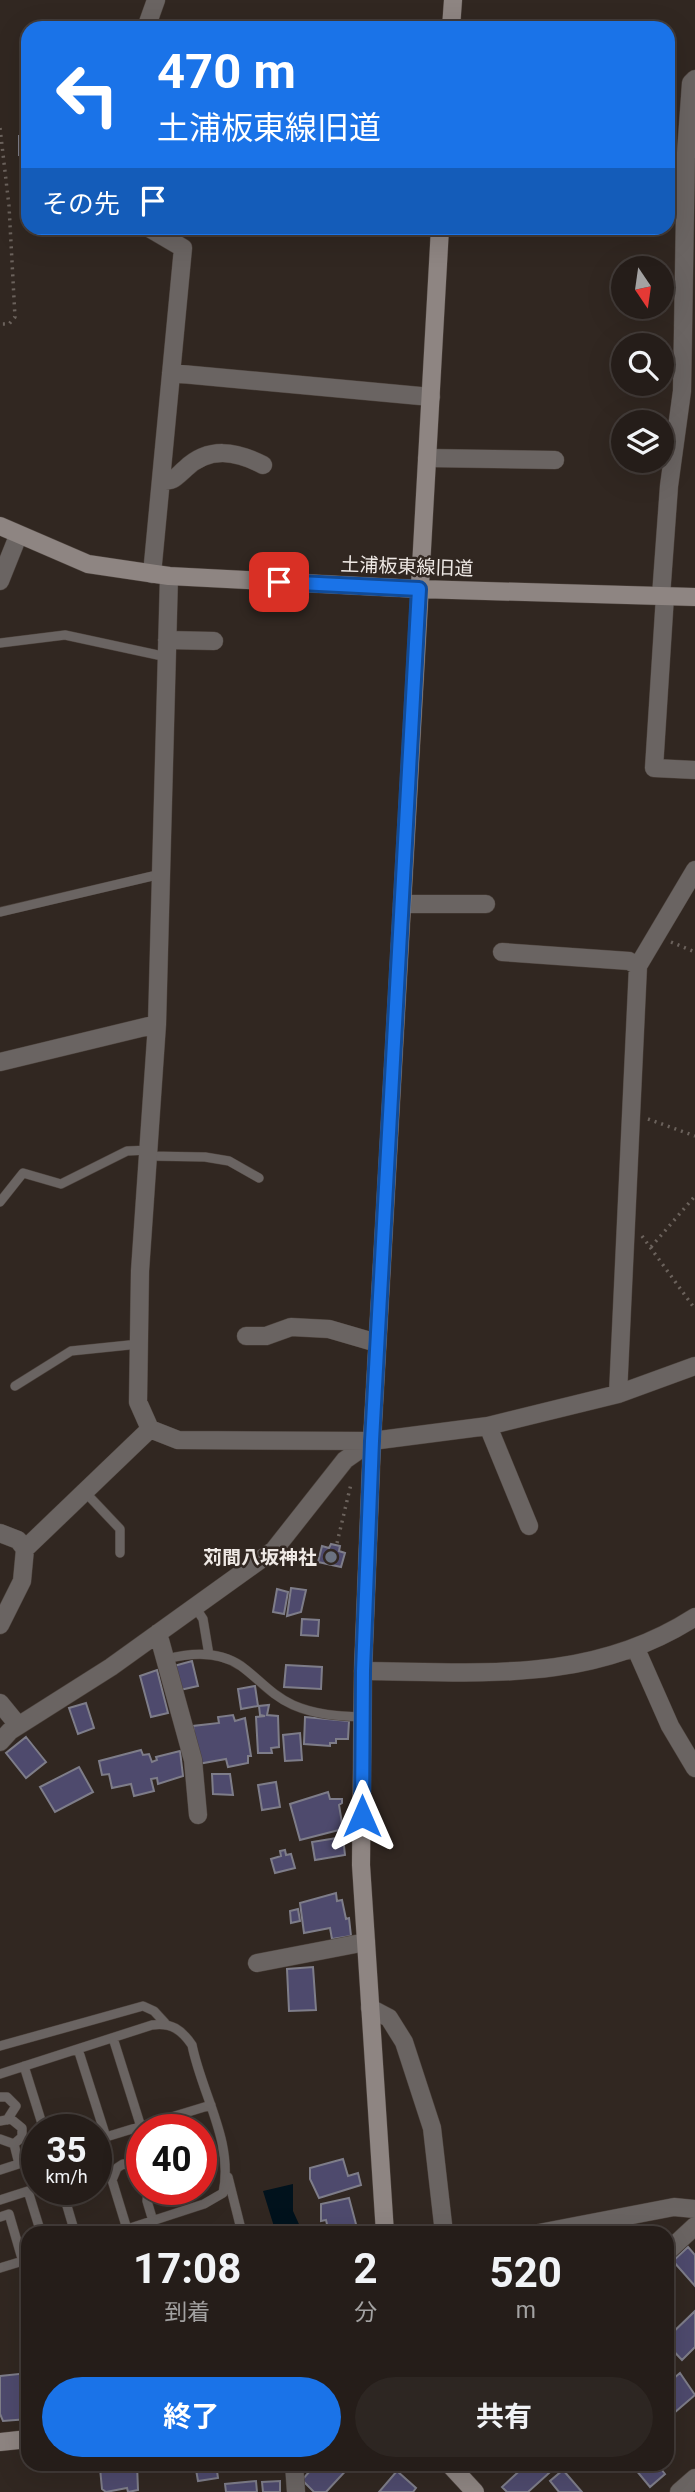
<!DOCTYPE html>
<html lang="ja">
<head>
<meta charset="utf-8">
<style>
  :root { --surface:#251d19; --page:#2d2622; --text:#f1f3f6; --muted:#a3a2a2; --line:#423b38; --accent:#1a73e8 }
  body { margin:0; font-family:Roboto,"Noto Sans JP",sans-serif; background:var(--page); color:var(--text); height:100vh; display:flex; flex-direction:column; font-size:26px; white-space:nowrap }
  * { box-sizing:border-box; margin:0 }
  p { font-size:23px; color:var(--muted) }
  .icon { flex:none; width:38px; height:38px; fill:none; stroke:currentColor; stroke-width:2; stroke-linecap:round; stroke-linejoin:round }
  .map { position:relative; flex:1; overflow:hidden }
  .side { position:absolute; left:21px; top:2226px; width:653px; height:245px; display:flex; flex-direction:column; background:var(--surface); border-radius:21px; box-shadow:0 7px 28px #0002,0 0 0 2px var(--line) }
  .side>* { flex:none }
  .guide { position:absolute; left:21px; top:21px; width:654px; height:214px; border-radius:21px; box-shadow:0 7px 28px #0002,0 0 0 2px var(--line); background:#1a73e8; color:#fff; overflow:hidden }
  .needle { width:46px; rotate:167deg }
  .fabs { position:absolute; left:611px; top:256px; display:grid; gap:14px }
  .fabs a { display:grid; place-items:center; width:63px; height:63px; border-radius:50%; background:var(--surface); box-shadow:0 7px 28px #0002,0 0 0 2px var(--line); font-size:35px }
  .speed { position:absolute; left:21px; top:2114px; display:flex; gap:14px; font-size:35px; font-weight:700; text-align:center }
  .speed>* { display:grid; place-content:center; width:91px; height:91px; border-radius:50%; background:var(--surface); box-shadow:0 7px 28px #0002,0 0 0 2px var(--line); line-height:1 }
  .speed small { font-size:18px; font-weight:400 }
  .speed .limit { border:10px solid #d22; background:#fff; color:#111 }
  .pin { position:absolute; display:grid; place-items:center; width:60px; height:60px; color:#fff; margin:-30px; border-radius:14px; box-shadow:0 4px 10px #0006 }
  .me { position:absolute; width:77px; margin:-38px; rotate:0deg; stroke-linejoin:round; filter:drop-shadow(0 0 5px #0008) }
  .turn { display:flex; align-items:center; gap:24px; height:147px; padding:0 21px; font-size:32px }
  .turn .icon { width:91px; height:91px; stroke-width:2.5 }
  .turn b { display:block; font-size:49px; line-height:60px }
  .then { display:flex; align-items:center; height:66px; padding:0 21px; background:#0003; gap:14px; font-size:26px }
  .eta { display:flex; justify-content:space-evenly; align-items:center; height:119px; text-align:center }
  .eta b { font-size:42px; font-weight:700; line-height:49px }
  .cta { display:flex; gap:14px; margin-top:auto; padding:14px 21px }
  .cta a { flex:1; height:80px; border-radius:42px; background:var(--accent); color:#fff; font-size:28px; font-weight:700; line-height:80px; text-align:center }
  .cta a+a { background:var(--page); color:var(--text) }
  .map>svg:first-child { display:block }
</style>
</head>
<body>
<div class="map">
<svg width="695" height="2492" viewBox="0 0 695 2492">
  <rect width="100%" height="100%" fill="#312721"/>
  <path fill="#01121c" d="M293,2184v27l10,22h-27l-13,-42z"/>
  <path fill="#4e4a6d" stroke="#7e7d89" stroke-width="2" d="M19,136h9v20l-9,-1z
    M331,1544l9,2 -1,5 6,2 -4,14 -23,-5 4,-16 7,2z
    M291,1588l15,2 -5,22 -14,4z
    M277,1589l11,3 -4,22 -11,-2z
    M302,1619l17,1 -1,16 -17,-1z
    M192,1661l6,25 -18,4 -6,-24z
    M286,1665l36,2 -1,22 -37,-2z
    M157,1670l11,43 -17,4 -11,-41z
    M255,1686l3,20 -17,3 -3,-20z
    M86,1703l8,25 -16,6 -9,-26z
    M269,1705l-2,10 11,1 1,31 -8,1 1,5h-14l-2,-36 9,-1 -5,-1 -1,-9z
    M233,1715l2,6 10,-3 6,38h-3v7l-20,4 -2,-8 -28,5 -5,-38 26,-3 -1,-6z
    M305,1717l44,4 -1,18h-12v4h-6v3l-26,-2z
    M300,1733l2,27 -17,1 -2,-26z
    M26,1737l20,25 -20,16 -20,-25z
    M141,1750l2,5 6,-1 3,8 5,-2 -1,-3 24,-6 3,25 -25,8 -1,-6 -6,1 3,12 -20,5 -3,-12 -19,4 -3,-14 -7,1 -3,-14z
    M79,1767l14,25 -38,20 -15,-25z
    M212,1774h18l3,21 -20,-1z
    M276,1782l4,25 -18,3 -4,-25z
    M328,1792l2,7h12v4l-3,2 4,24 -43,11 -10,-36z
    M343,1837l2,18 -30,5 -3,-18z
    M285,1850l1,5 5,-1 4,14 -20,5 -4,-14 10,-3 -1,-5z
    M336,1893l1,8 5,-1 4,19 3,-1 2,18 -19,3 -2,-11 -26,5 -4,-30z
    M298,1909l2,12 -9,2 -1,-12z
    M313,1967l3,43 -27,1 -2,-42z
    M343,2159l5,17 10,-3 3,12 -42,13 -9,-19v-11z
    M349,2198l8,30 -28,5 -3,-13 -5,1v-17z
    M688,2247l7,8v31l-22,-25z
    M695,2311v36l-13,13 -15,-16v-6z
    M28,2373v46l-25,2 -3,-7v-38z
    M680,2373l15,22 -28,24v-35z
    M137,2464l1,26 -10,2 -1,-4 -21,4 -4,-3 -2,-21z
    M195,2464h21l2,14 -20,3z
    M316,2464h36l-26,28h-12l-12,-12z
    M527,2464h32l-31,28h-21l-5,-5z
    M631,2464h26l8,10 -15,13z
    M563,2470l19,22h-23l-9,-11z
    M397,2471l19,17 -3,4h-34z
    M256,2481l1,11h-31l-1,-8z
    M280,2481v11h-17l-1,-10z"/>
  <g fill="none" stroke-linecap="round" stroke-linejoin="round">
    <g stroke="#4c423c" stroke-width="10">
      <path id="lane" d="M0,643l65,-8 102,22
        M0,912l161,-38
        M149,1156l56,1 24,4 30,17
        M0,1202l23,-29 38,11 66,-33 23,-1
        M15,1386l56,-35 68,-7
        M85,1492l35,37v24
        M195,1607l8,12 6,36
        M167,1659c23,-6 52,-8 74,7 18,13 30,29 52,39 23,10 45,11 69,12
        M113,2038l28,89
        M0,2046l143,-40 11,5 11,12
        M78,2049l28,88
        M24,2066l20,64
        M0,2074l152,-49c19,-3 30,5 40,20 10,50 42,97 31,148l-19,11 -89,29
        M0,2097h7l9,9 -9,14
        M174,2117l4,13
        M0,2121l11,-2 11,9v9l-8,7 5,20
        M0,2139l14,5
        M96,2140l115,-35
        M0,2170l37,-12
        M228,2177l14,56
        M62,2189l13,44
        M148,2189l-1,12 6,20
        M0,2200l28,-9 13,42
        M0,2217l9,-3 14,48
        M127,2229l-15,-49 5,-12 6,-4 19,3
        M0,2268l26,-8"/>
    </g>
    <g stroke="#4c423c" stroke-width="19">
      <path id="street" d="M146,28l10,-28
        M686,153l5,-70 4,-4
        M149,228l34,20 -31,326
        M171,373l260,24
        M427,458l128,2
        M161,481c13,0 14,-3 24,-12 24,-23 51,-18 78,-4
        M0,581l18,-45
        M661,596l8,-110 13,-95 4,-238 9,-5
        M665,596l-11,172 41,2
        M167,640l47,1
        M402,904h84
        M502,952l127,9 9,5
        M0,1062l157,-38
        M246,1336h20l25,-9 38,2 48,14
        M618,1394l20,-428 57,-96
        M488,1426l41,100
        M150,1429l-12,-27 2,-131 17,-247 12,-448
        M0,1533l18,7 7,9
        M0,1625l22,-44 3,-32 125,-120 28,11 194,1 116,-15 130,-32 77,-28
        M158,1633l35,127 5,55
        M636,1649l34,77 25,42
        M363,1671c118,1 228,13 332,-54
        M0,1703l18,22
        M0,1742l10,-11 101,-64 163,-117 71,-90 27,-19
        M257,1963l109,-21
        M370,2008l19,10 15,24 28,86 12,105
        M539,2233l135,-26 21,2
        M667,2252l28,-26
        M294,2464l2,28
        M679,2492l16,-14"/>
    </g>
    <g stroke="#4c423c" stroke-width="19">
      <path id="secondary" d="M451,28l2,-28
        M0,526l88,38 81,12 250,13 276,8
        M385,2233l-24,-368 2,-194 9,-230 68,-1213
        M0,2442l28,-3
        M449,2464l26,28"/>
    </g>
    <path stroke="#6b625c" stroke-width="3.5" stroke-dasharray="2 5" stroke-linecap="butt" d="M0,128l9,78 6,111 -6,7h-9
      M671,942l24,10
      M648,1119l47,17
      M642,1236l53,73
      M651,1247l44,-51
      M337,1543l14,-59"/>
    <use href="#lane" stroke="#6a6462" stroke-width="9"/>
    <use href="#street" stroke="#6a6462" stroke-width="18"/>
    <use href="#secondary" stroke="#8e8582" stroke-width="18"/>
  </g>
  <g fill="none" stroke-linecap="round" stroke-linejoin="round">
    <g stroke="#114b97" stroke-width="18">
      <path id="route" d="M279,582l140,7 -47,852 -9,230 -1,145"/>
    </g>
    <use href="#route" stroke="#1a73e8" stroke-width="12"/>
  </g>
  <circle fill="#6b7280" stroke="#312721" stroke-width="2.5" cx="331" cy="1557" r="7"/>
  <g text-anchor="middle" stroke-width="5" stroke-linejoin="round" paint-order="stroke">
    <g font-size="19" fill="#efe9e5" stroke="#312721">
      <text transform="translate(407 566) rotate(2)" y="7">土浦板東線旧道</text>
    </g>
    <g font-size="19" font-weight="bold" fill="#efe9e5" stroke="#312721" text-anchor="end">
      <text x="317" y="1564">苅間八坂神社</text>
    </g>
  </g>
</svg>
<div class="fabs">
<a><svg class="needle" viewBox="-14 -14 28 28"><path d="M0-13l5 13h-10z" fill="#e53935"/><path d="M0 13l5-13h-10z" fill="#a3a2a2"/></svg></a>
<a><svg class="icon" aria-label="search" viewBox="0 0 24 24"><circle cx="10" cy="10" r="6"/><path d="M15 15l6 6"/></svg></a>
<a><svg class="icon" aria-label="layers" viewBox="0 0 24 24"><path d="M12 4l9 5-9 5-9-5zM3 14l9 5 9-5"/></svg></a>
</div>
<div class="speed"><div>35<small>km/h</small></div><div class="limit">40</div></div>
<div class="pin" style="left:279px;top:582px;background:#d93025"><svg class="icon" aria-label="arrive" viewBox="0 0 24 24"><path d="M6 21V4h12l-3 4 3 4H6"/></svg></div>
<svg class="me" style="left:362px;top:1816px" viewBox="-20 -20 40 40"><path d="M0-17L14 15 0 8-14 15z" fill="#1a73e8" stroke="#fff" stroke-width="4"/></svg>
<div class="guide">
<div class="turn"><svg class="icon" aria-label="left" viewBox="0 0 24 24"><path d="M17 20v-9H6M10 6l-5 5 5 5"/></svg><div><b>470 m</b>土浦板東線旧道</div></div>
<div class="then">その先<svg class="icon" aria-label="arrive" viewBox="0 0 24 24"><path d="M6 21V4h12l-3 4 3 4H6"/></svg></div>
</div>
<section class="side">
<div class="eta">
<div><b>17:08</b><p>到着</p></div>
<div><b>2</b><p>分</p></div>
<div><b>520</b><p>m</p></div>
</div>
<div class="cta"><a>終了</a><a>共有</a></div>
</section>
</div>
</body>
</html>
